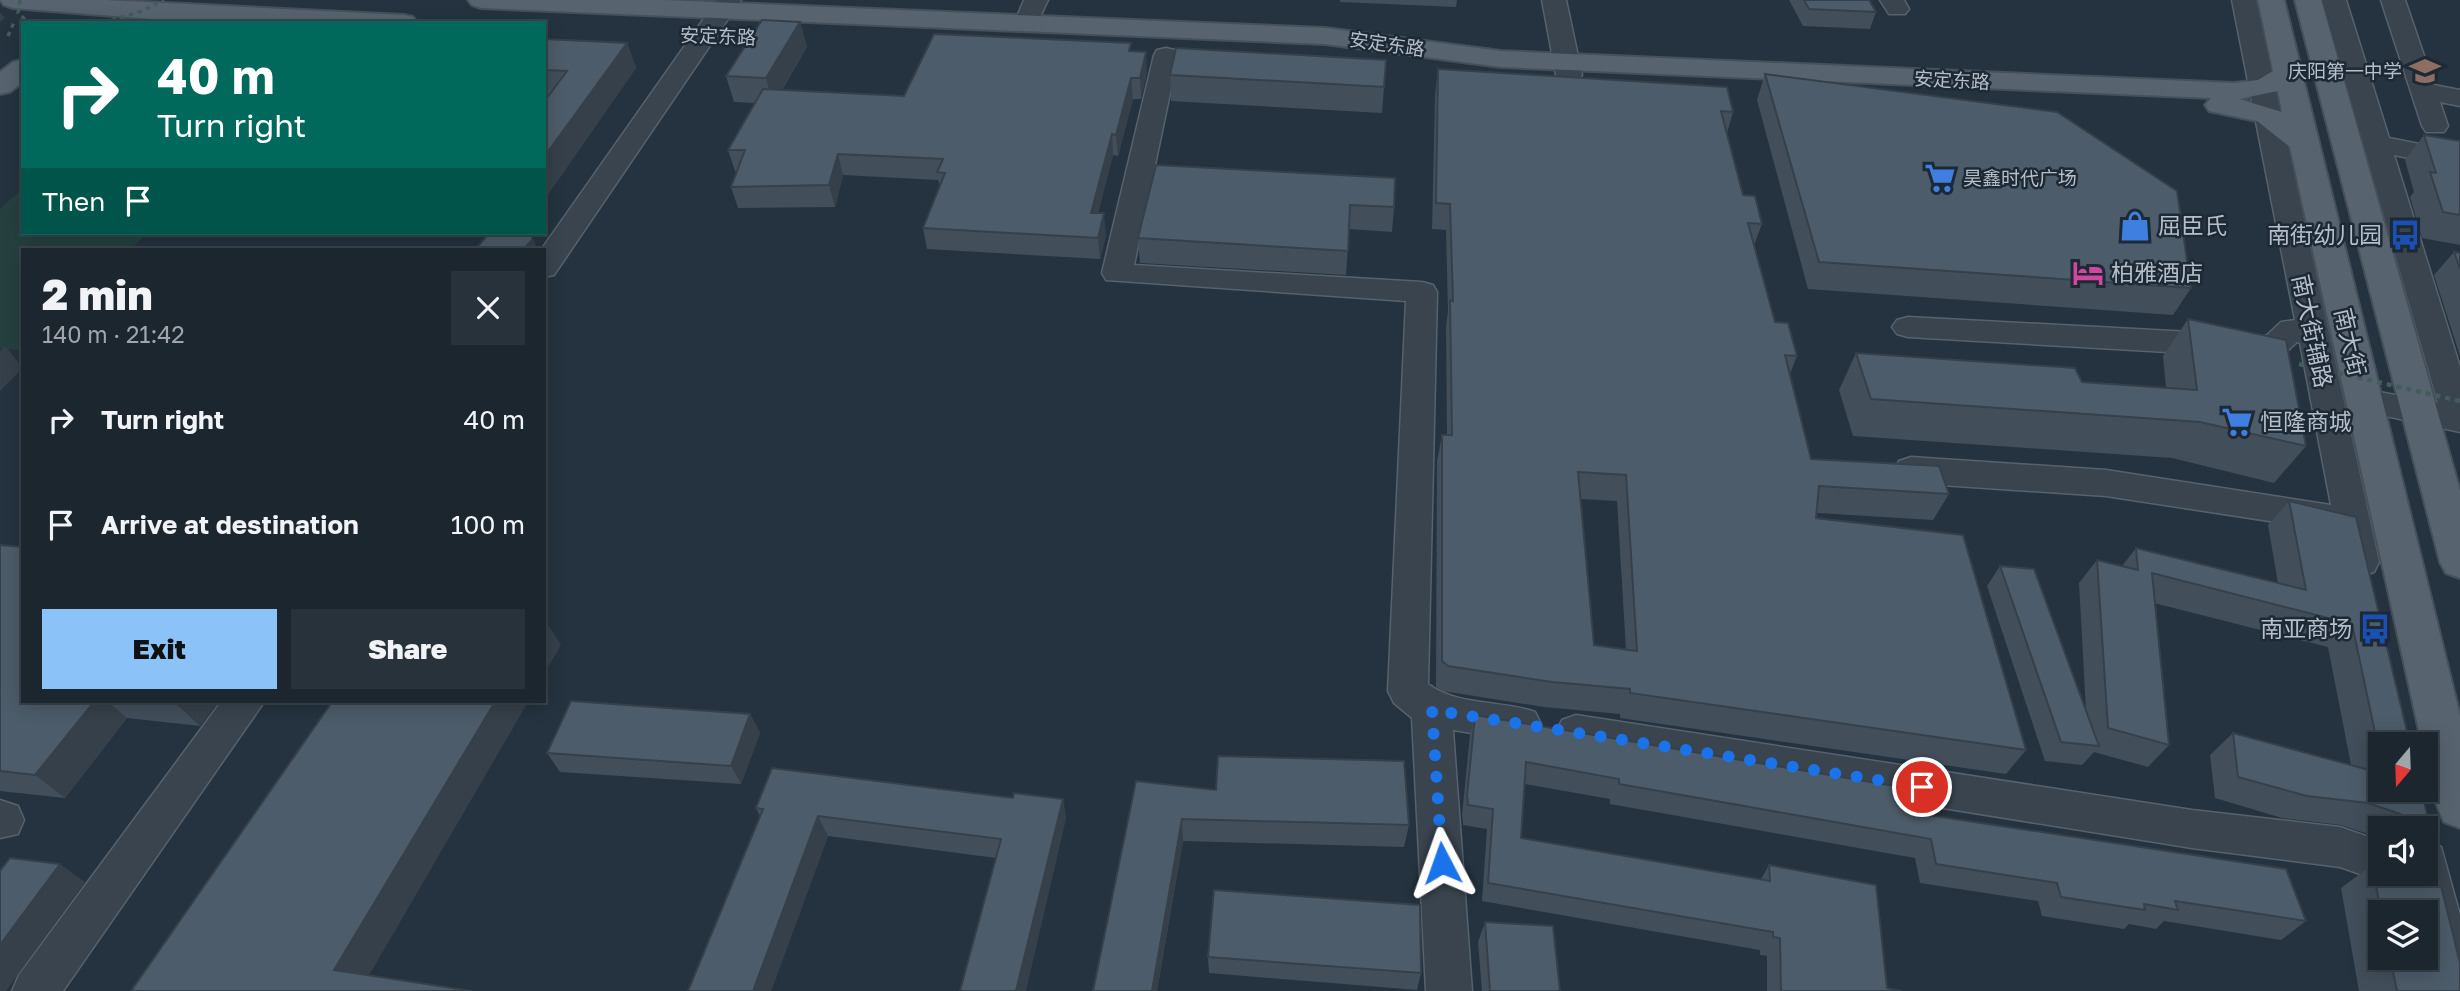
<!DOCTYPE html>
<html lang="en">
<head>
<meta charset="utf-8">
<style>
  :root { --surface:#1b262f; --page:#28323b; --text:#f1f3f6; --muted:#a0a5aa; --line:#39434b; --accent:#8bc2f8 }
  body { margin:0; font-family:"Golos Text","Noto Sans SC",sans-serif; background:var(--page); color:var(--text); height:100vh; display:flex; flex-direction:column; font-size:26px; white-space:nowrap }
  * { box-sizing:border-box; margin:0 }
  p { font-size:23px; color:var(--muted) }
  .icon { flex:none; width:38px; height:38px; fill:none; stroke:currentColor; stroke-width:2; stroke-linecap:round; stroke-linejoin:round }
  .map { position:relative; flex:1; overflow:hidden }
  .panel { position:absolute; left:21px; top:248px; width:525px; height:455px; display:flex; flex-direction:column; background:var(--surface); border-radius:0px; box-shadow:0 4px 18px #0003,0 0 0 2px var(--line) }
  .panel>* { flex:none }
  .top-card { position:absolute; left:21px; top:21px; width:525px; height:214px; border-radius:0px; box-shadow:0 4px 18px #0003,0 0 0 2px var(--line); background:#00695c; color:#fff; overflow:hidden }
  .needle { width:46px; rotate:199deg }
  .controls { position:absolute; left:2368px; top:732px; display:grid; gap:14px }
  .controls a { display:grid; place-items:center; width:70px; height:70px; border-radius:0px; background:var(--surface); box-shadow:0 4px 18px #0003,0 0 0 2px var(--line); font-size:35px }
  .pin { position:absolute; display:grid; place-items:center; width:60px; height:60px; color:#fff; margin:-30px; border:4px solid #fff; border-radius:50%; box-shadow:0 2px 7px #0007 }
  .me { position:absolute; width:77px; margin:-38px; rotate:356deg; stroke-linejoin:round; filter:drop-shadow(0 0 5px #0008) }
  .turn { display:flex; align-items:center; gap:24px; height:147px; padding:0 21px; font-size:32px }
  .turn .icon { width:91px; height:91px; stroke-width:2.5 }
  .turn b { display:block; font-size:49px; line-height:60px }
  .then { display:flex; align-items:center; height:66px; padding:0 21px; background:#0003; gap:14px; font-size:26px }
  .round { display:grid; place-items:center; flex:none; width:74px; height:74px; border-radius:0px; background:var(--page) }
  .overview { display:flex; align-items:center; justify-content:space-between; height:119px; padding:0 21px }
  h1 { font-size:42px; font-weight:800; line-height:52px }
  .primary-button { display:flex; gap:14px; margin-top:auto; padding:14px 21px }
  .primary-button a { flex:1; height:80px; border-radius:0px; background:var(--accent); color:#111; font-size:28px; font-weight:800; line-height:80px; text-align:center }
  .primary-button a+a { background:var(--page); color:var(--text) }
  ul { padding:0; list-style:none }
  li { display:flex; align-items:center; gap:21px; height:105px; padding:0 21px }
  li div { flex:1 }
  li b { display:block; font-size:26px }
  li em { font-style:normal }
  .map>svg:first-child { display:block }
</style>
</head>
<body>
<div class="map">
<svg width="2460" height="991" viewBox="0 0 2460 991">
  <rect width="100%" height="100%" fill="#24333f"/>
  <path fill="#264040" d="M23,188v45h124l-17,17h-107v100l-23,-1v-140z"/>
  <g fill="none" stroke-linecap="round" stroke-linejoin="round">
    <g stroke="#56626d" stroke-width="3">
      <path id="minor" d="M717,0h24l-187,275 -10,2v-27h-3z
        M1024,0h24l-14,29h-16l-4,-5z
        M1542,0h24l16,75 -4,5h-18l-4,-5z
        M1880,0h24l5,9 -4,5h-16z
        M2232,0h24l123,562 -5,10 -13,4 -13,-4 -5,-10 -7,-34 -8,2 -222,-34 -195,-13 -12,-4 -5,-9 5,-9 12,-4 195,13 225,35 -31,-162 -3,-1 -13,12 -11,4 -365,-21 -11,-3 -5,-7 5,-7 11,-3 358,19 15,-14 14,-2z
        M2322,0h24l43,138 71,14v16l-66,-13 66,212v65l-97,-21 -12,-3 -4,-8 4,-8 12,-3 75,14z
        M2381,0h24l29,85 26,5v16l-20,-4 8,24 -4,6h-18l-4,-6z
        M1166,48l9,2 3,5 -44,210 288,17 11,3 4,7 -9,392c29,22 73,16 107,28l6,12 -6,12 -14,5 -68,-11 19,261h-46l-14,-273 -18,-15 -6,-12 18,-390 -300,-21 -4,-7 52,-218 3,-5z
        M221,702h43l-201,289h-51l7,-16z
        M1576,715l616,95 148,17 40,14v32h16l-16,8 -40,-14 -148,-19 -616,-99 -14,-5 -6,-12 6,-12z
        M0,800l18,6 6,14 -6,14 -18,4z
        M2426,841l15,6 19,68v76h-29l-7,-34 2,-45h-11l-8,-39h19z"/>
    </g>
    <g stroke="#45505b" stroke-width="4">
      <path id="major" d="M0,0h105l299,15 9,2 4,6h-215l-189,-15 -9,-3z
        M468,0h196l661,28 176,23 733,32 24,-3 15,-9 -15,-71h26l176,716v112l-16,-6c-11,-24 -18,-52 -18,-78h-4l-132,-597 -33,-26 -48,-10 -4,-6 6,-7 -710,-31 -176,-23 -844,-36 -9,-3zM2278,91l4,21 -43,-13z
        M2295,0h26l139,491v87l-14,-5 -6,-11z
        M23,60v22l-13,10 -10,2v-22l13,-10z"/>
    </g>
    <path stroke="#455c5c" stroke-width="3.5" stroke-dasharray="4.5 4.5" stroke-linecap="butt" d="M8,36l7,-16"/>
    <use href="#minor" fill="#39444f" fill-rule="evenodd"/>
    <use href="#major" fill="#57646f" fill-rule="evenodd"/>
    <path stroke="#455c5c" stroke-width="3.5" stroke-dasharray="4.5 4.5" stroke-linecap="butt" d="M20,0l-2,13 11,10
      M103,23l39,-12 22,-11"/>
    <path stroke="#455c5c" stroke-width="4.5" stroke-dasharray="5 5" stroke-linecap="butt" d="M2299,364l161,37"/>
  </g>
  <path fill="#424f5b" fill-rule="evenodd" d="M1340,0h117l-1,7 -116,-5z
    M1789,0h80l7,12 -6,17 -67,-3z
    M800,22l7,25 -25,43 122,6 228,-45 15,21 -6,27h-8l-15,57 -5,-1 -15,58 8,22 -6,24 -173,-10 -4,-21 17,-42 -2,-6 -95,-5 -8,32 -97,1 -7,-21 6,-16h-2l-7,-21 27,-47 -21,-1 -8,-26z
    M544,39l83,4 9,25 -92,132v-98l5,-6h-5z
    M1438,69l295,43 -6,21 16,62 19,29 -8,21 21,77 22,34 -7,18 21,85 138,35 -16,26 -116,-7 -1,5 210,232 -20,24 -386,-56v-4l-76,-7 -101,-16 -7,-4 1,-226 5,-26h5l-1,-108 2,-16 -2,-81 -14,-1 3,-134zM1581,499l36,2 9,149 -32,-5z
    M1765,74l426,214 -18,27 -365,-26 -51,-189z
    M1170,75l214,12 -2,26 -211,-12z
    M2424,135l36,6v104l-38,-7 -12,-41 4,-5 -9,-32z
    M1156,165l238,42 -2,25 -43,-3 -3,46 -206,-12 -2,-25z
    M2454,252l6,1v103l-26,-81z
    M2188,319l118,127 -32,37 -102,-25 -319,-22 -14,-46 17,-37 226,29 84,6 -3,-32z
    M2289,501l67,16 24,227v45l51,42 -5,4v-7h-46v10l-39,-13 -59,-7 -67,-20 -5,-43 23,-22 118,32 -23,-118 -174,-44 15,142 -21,22 -54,-15 -12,13 -37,-4 -58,-175 13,-20 86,144 -7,-127 18,-23 25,6 14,-18 142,35 -10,-58z
    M0,545l23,157h195l-18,24 -73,-8 -62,80 -65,-7z
    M750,714l10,19 -19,51 -181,-12 -13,-19z
    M1475,715l434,97 397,109 -25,19 -117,-19 -8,8 -27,-5 -5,5 -82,-13 -4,-15 -118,-18 -5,-25 -305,-54v-5l-85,-15 -4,54 240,41 8,-14 118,123 14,3h-134v-35l-7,-1v-5l-278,-49 5,-72 -24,-4 -1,-10 8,-80z
    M1136,781l80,9 193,35 -5,22 -221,-6 -26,150h-64z
    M1013,798l50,1 3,20 -70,39 -168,-22 -57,155h-83l72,-175 -4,-8z
    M2372,865l8,3v5h19l42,13 19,77v28h-101l-18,-103zM2380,912h46v45h-46z
    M1485,922l75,69h-78l-4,-49z
    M1208,957l213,16 -4,17 -208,-17z"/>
  <path fill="#36404a" d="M0,12l5,6 -5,4z
    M800,22l7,25 -34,57 -7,-26z
    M627,43l9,25 -92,132v-43z
    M1146,52l1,20 -6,27 -1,-21z
    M1131,78l2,21 -15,57 -2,-21z
    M1112,134l1,21 -20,79 -2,-21z
    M838,154l5,21 -8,32 -6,-22z
    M1104,213l2,22 -6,24 -2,-21z
    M532,236l6,14h-15z
    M5,346l18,22 -23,23v-40z
    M544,620h1l16,25 -17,29z
    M94,702h14l19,16 -62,80 -30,-23z
    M174,702h44l-18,24z
    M495,702h33l-168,289 -26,-21z
    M750,714l10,19 -19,51 -10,-18z
    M1063,799l3,20 -40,172h-10z
    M818,816l10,20 -57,155h-18z
    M1182,819l1,22 -26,150h-5z
    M60,864l25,18 -79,109h-6v-46z"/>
  <path fill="#4d5c6a" stroke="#36404a" stroke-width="2" fill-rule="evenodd" d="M1804,0h65l7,12 -67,-3z
    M762,20l38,2 -34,56 -40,-2z
    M934,34l197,9 -2,8 17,1 -6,26h-9l-15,57 -4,-1 -21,79h13l-6,25 -175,-10 22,-55 -8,-1 6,-13 -105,-5 -9,31 -98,2 14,-37h-17l35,-61 141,7z
    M544,39l83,4 -83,114v-55l23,-31 -23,-1z
    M1176,48l210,12 -2,27 -214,-12z
    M1438,69l289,18 6,25 -12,-1 22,84 12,1 7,28 -14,-1 27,99 13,1 9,33 -12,-1 26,104 128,7 10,28 -130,-8 -3,32 147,17 63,215 -396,-57v-4l-78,-7 -104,-16 -6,-5v-226h10l-2,-135 3,1 -3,-97 -14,-1zM1578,472l48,3 11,176 -43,-6z
    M1765,74l292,38 120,79 14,97 -372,-26z
    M2424,135l36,6v74l-17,-3 -13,-40 6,1z
    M1156,165l239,13 -1,29 -44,-2 -2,46 -210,-13z
    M489,233l43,3v4l-9,10h-48z
    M2454,252l6,1v16z
    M2188,319l98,21 20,106 -106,-24 -329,-23 -15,-46 219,15 7,14 115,8z
    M2289,501l67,16 54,227h-30v12l-28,-132 -200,-51 17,172 -61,-17 -11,-168 41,10 -2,-22 170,42z
    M0,545l23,2v155h71l-59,73 -35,-4z
    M2000,566l34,3 65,177 -38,-4z
    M571,701l179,13 -19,52 -184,-13z
    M332,702h163l-161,268 138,21h-341z
    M1475,715l431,73 3,24 377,57 20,52 -131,-20 3,9 -34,-6 1,6 -84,-13 -4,-14 -121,-19 -5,-25 -312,-55v-5l-93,-17 -5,76 249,43 -1,-16 107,20 11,103 14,3h-120l-1,-53 -7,-1v-5l-285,-49 5,-74 -25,-4 -1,-9z
    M2233,733l147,40v16h41l10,42 -5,-1v-2h-8l-7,-2 -2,-9 -41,-14 -61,-7 -69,-19z
    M1218,756l186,5 5,64 -227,-6 -30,172h-59l43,-210 80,9z
    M772,768l241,30 1,-5 49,6 -47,192h-56l41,-152 -183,-23 -65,175h-65l75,-182 -7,-1z
    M10,858l50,6 -60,81v-74z
    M2372,865l8,3v5h19l42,13 19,77v28h-63l-7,-34h36v-45h-45z
    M1214,890l206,15 1,68 -213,-16z
    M1485,922l68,4 7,65h-70z"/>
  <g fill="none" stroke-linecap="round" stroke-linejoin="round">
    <path stroke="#1a73e8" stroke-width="12" stroke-dasharray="0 21.6" d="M1442,863l-10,-153 490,77"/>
  </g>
  <defs>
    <g id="school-bare" transform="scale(2.415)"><path d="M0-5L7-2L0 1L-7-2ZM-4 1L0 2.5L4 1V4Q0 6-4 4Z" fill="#8d6e63" stroke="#1d2934" stroke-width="2.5" paint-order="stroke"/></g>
    <g id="supermarket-bare" transform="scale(2.415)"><path d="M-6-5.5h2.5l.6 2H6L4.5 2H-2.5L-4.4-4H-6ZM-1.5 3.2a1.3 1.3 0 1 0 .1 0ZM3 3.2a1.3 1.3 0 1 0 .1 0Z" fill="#3f7fe0" stroke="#1d2934" stroke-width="2.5" paint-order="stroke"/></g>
    <g id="shop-bare" transform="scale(2.415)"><path d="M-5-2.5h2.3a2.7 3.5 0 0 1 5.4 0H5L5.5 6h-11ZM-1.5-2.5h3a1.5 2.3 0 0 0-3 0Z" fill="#3f7fe0" stroke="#1d2934" stroke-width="2.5" paint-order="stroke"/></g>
    <g id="bus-bare" transform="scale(2.415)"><path d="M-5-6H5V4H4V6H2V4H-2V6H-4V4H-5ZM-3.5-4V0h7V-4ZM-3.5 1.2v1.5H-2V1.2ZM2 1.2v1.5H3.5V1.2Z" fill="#1a4fb4" stroke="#1d2934" stroke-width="2.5" paint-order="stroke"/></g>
    <g id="hotel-bare" transform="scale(2.415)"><path d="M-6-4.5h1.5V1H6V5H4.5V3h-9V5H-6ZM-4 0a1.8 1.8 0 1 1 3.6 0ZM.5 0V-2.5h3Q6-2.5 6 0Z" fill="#d1479c" stroke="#1d2934" stroke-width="2.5" paint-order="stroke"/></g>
  </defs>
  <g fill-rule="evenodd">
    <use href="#school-bare" x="2425" y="71"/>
    <use href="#supermarket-bare" x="1940" y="178"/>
    <use href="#shop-bare" x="2135" y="226"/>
    <use href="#bus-bare" x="2405" y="235"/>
    <use href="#hotel-bare" x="2088" y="273"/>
    <use href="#supermarket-bare" x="2237" y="422"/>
    <use href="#bus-bare" x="2375" y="629"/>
  </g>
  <g text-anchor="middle" stroke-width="5" stroke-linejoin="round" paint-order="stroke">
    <g font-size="19" fill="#b5bfca" stroke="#1d2934">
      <text transform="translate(718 36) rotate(2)" y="7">安定东路</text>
      <text transform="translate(1387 44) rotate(8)" y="7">安定东路</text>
      <text transform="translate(1952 80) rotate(3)" y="7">安定东路</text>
    </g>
    <g font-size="19" fill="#b5bfca" stroke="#1d2934" text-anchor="end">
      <text x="2402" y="78">庆阳第一中学</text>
      <text x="1963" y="185" text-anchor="start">昊鑫时代广场</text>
    </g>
    <g font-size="23" fill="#b5bfca" stroke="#1d2934" text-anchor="start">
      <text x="2158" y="234">屈臣氏</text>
      <text x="2382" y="243" text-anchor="end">南街幼儿园</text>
      <text x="2111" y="281">柏雅酒店</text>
      <text x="2260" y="430">恒隆商城</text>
      <text x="2352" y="637" text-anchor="end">南亚商场</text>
    </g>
    <g font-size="23" fill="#b5bfca" stroke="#1d2934">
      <text transform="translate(2312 331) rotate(78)" y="8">南大街辅路</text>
      <text transform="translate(2350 342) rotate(77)" y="8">南大街</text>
    </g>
  </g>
</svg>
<div class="controls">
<a><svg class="needle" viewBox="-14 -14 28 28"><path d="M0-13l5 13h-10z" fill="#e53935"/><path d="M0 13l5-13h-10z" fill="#a0a5aa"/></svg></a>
<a><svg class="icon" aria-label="sound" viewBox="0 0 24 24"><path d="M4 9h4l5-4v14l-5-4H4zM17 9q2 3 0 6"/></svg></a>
<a><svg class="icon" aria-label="layers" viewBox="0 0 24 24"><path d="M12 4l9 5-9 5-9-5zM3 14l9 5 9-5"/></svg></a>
</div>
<div class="pin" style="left:1922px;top:787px;background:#d93025"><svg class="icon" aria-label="arrive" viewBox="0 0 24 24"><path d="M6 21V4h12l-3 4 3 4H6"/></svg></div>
<svg class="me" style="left:1442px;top:863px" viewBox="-20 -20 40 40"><path d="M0-17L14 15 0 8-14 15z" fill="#1a73e8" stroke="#fff" stroke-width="4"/></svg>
<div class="top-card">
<div class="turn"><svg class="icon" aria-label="right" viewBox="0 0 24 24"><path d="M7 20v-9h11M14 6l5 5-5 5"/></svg><div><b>40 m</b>Turn right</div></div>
<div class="then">Then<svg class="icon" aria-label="arrive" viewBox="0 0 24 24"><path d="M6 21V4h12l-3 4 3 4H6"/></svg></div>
</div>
<section class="panel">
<div class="overview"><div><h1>2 min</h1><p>140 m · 21:42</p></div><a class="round"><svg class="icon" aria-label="close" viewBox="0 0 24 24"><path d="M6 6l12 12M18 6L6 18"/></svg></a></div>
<ul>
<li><svg class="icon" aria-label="right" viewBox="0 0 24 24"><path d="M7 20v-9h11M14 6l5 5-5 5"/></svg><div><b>Turn right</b></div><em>40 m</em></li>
<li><svg class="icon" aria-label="arrive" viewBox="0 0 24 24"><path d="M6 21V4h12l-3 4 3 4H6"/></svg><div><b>Arrive at destination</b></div><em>100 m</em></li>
</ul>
<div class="primary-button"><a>Exit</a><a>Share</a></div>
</section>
</div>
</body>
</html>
